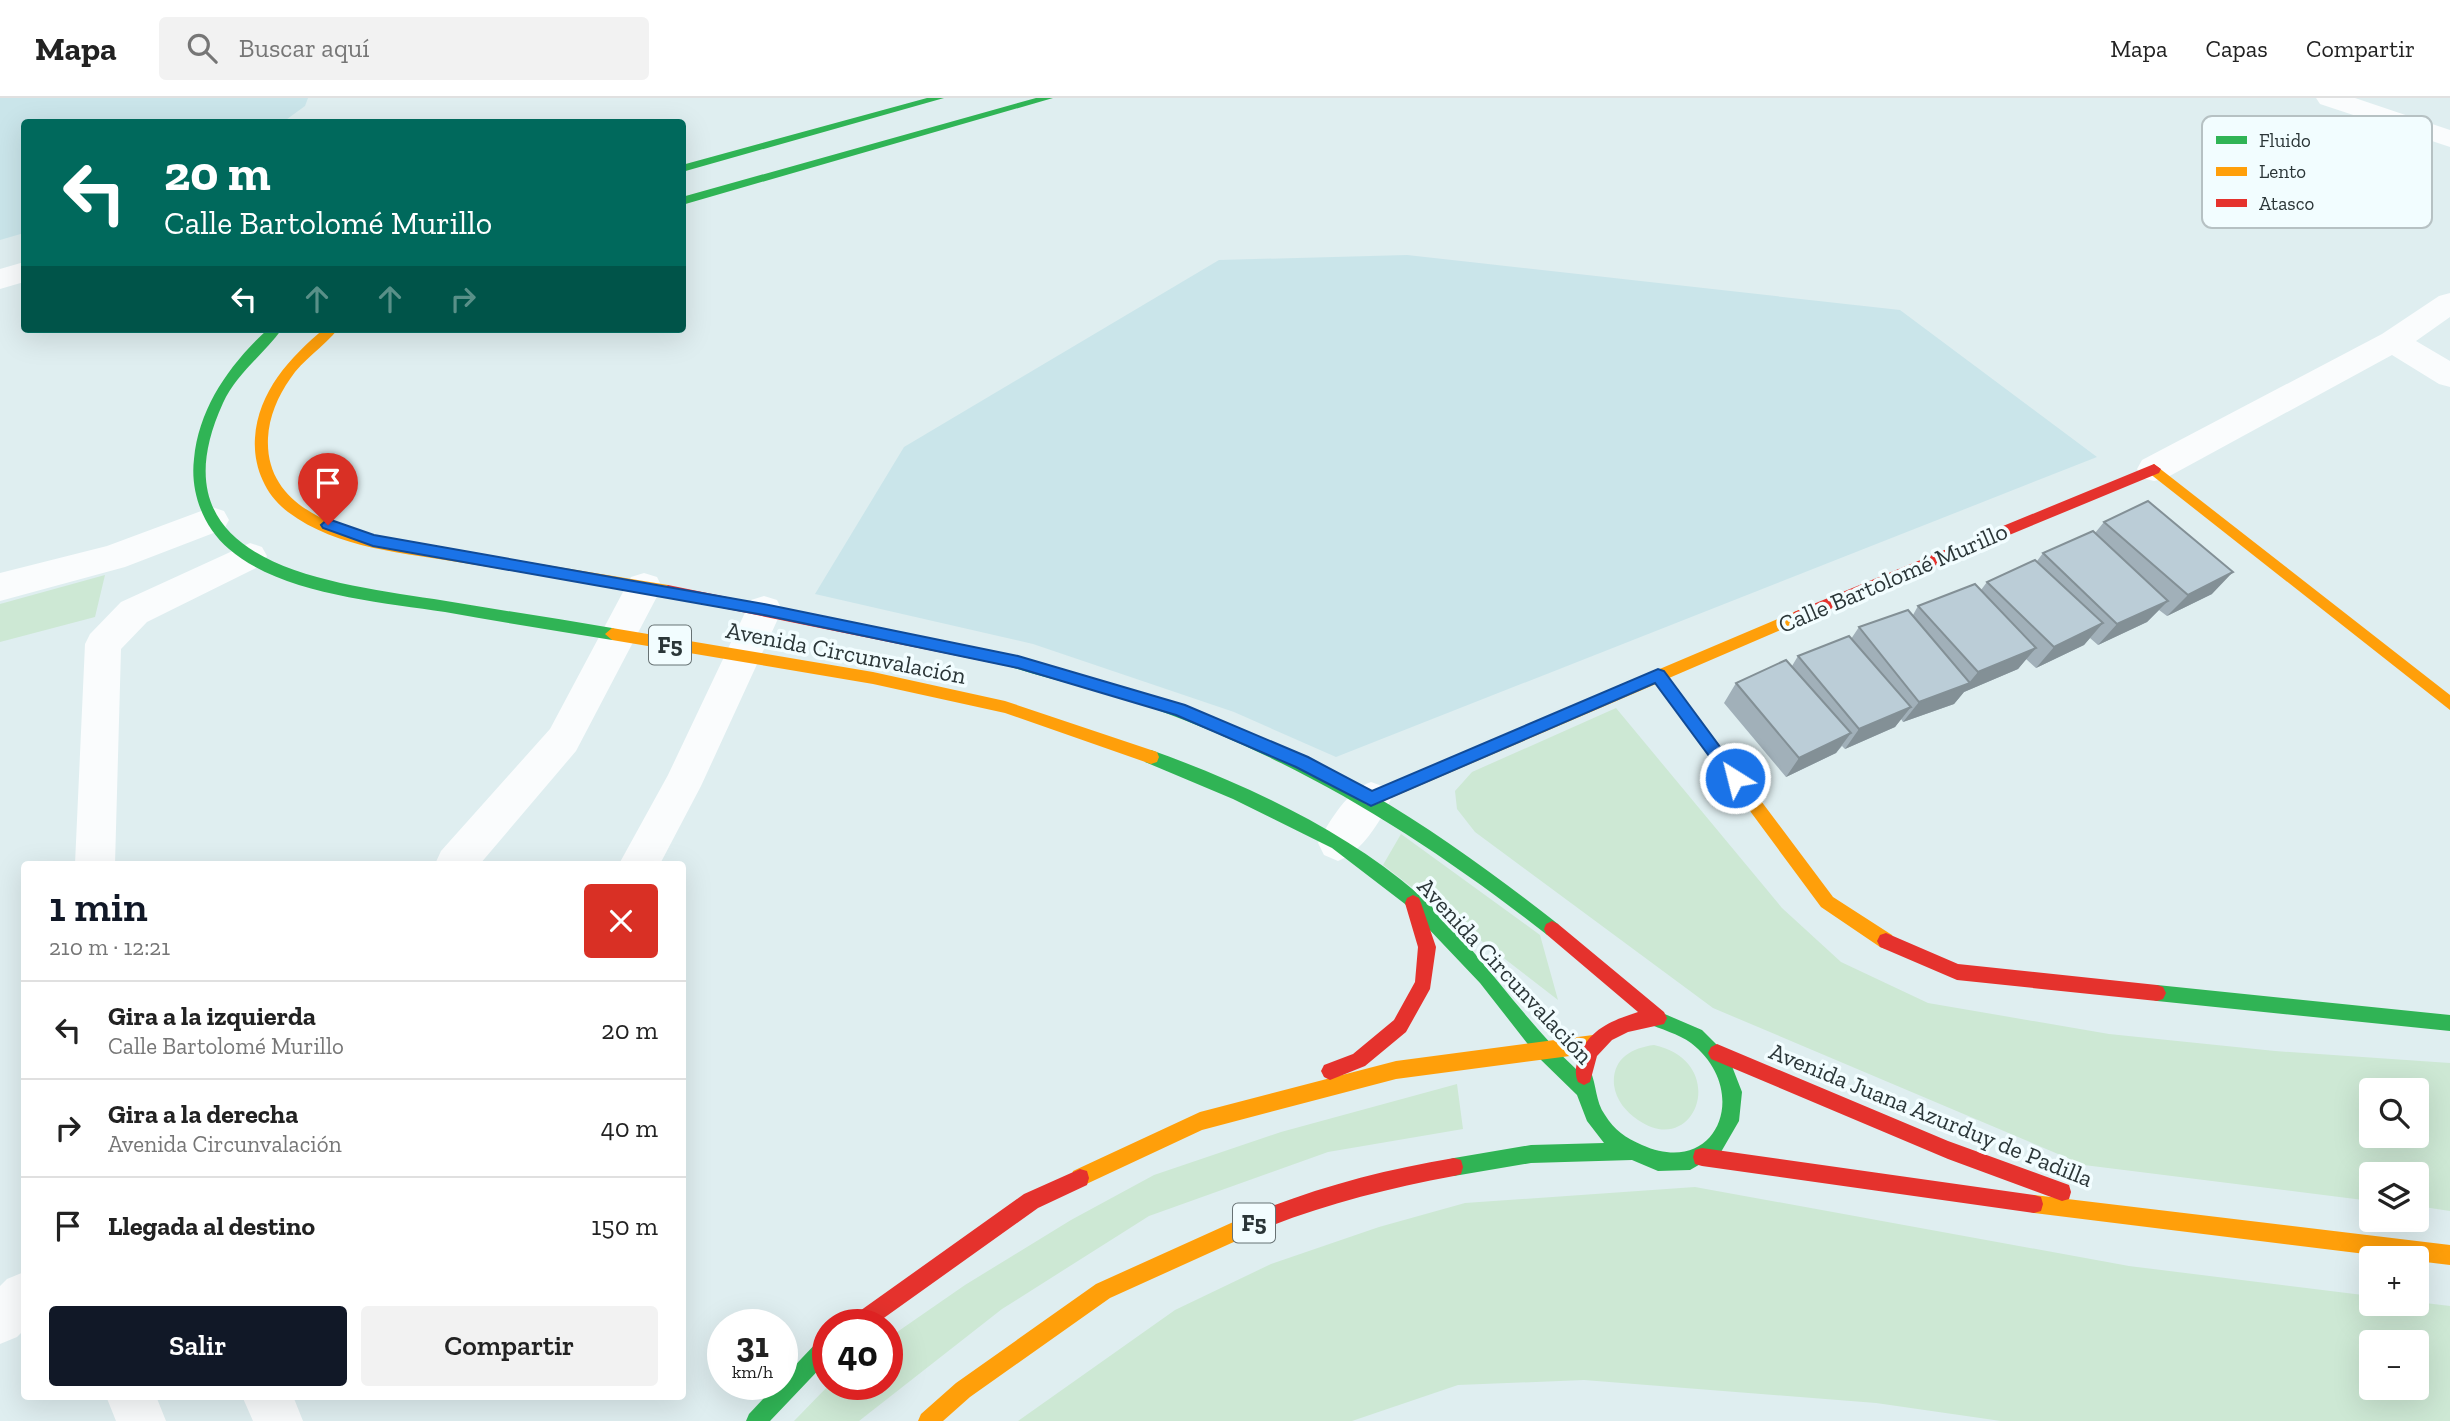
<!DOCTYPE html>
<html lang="es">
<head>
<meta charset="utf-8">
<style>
  :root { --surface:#fff; --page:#f2f2f2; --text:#222; --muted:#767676; --line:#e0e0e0; --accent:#111827 }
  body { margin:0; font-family:"Zilla Slab",serif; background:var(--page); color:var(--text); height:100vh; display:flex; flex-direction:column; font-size:26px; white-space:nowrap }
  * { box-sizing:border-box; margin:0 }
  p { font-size:23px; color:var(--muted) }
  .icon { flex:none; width:38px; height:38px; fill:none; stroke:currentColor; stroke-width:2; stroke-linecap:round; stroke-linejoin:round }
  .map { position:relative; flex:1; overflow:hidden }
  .sheet { position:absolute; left:21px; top:763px; width:665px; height:539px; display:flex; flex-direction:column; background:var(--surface); border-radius:7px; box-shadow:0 7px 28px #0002 }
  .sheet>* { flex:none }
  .guide { position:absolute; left:21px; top:21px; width:665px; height:214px; border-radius:7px; box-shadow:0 7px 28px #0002; background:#00695c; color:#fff; overflow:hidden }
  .fabs { position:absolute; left:2359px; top:980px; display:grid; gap:14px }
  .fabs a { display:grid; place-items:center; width:70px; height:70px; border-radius:7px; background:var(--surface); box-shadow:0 7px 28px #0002; font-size:35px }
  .speed { position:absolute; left:707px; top:1211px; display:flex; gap:14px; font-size:35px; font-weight:700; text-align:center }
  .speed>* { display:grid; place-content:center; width:91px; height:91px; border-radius:50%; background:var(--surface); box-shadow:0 7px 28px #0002; line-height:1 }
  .speed small { font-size:18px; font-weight:400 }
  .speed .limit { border:10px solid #d22; background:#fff; color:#111 }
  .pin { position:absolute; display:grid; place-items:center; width:60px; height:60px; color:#fff; margin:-72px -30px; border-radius:50% 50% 50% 0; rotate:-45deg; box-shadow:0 0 7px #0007 }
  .pin .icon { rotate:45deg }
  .me { position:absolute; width:77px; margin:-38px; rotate:324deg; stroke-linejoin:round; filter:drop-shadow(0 0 5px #0008) }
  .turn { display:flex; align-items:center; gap:24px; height:147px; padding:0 28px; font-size:32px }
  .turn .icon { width:91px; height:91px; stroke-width:2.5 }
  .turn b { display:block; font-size:49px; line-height:60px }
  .lanes { display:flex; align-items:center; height:66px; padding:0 28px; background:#0003; justify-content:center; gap:35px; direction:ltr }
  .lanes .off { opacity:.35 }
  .round { display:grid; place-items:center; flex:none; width:74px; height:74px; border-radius:7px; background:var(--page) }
  .head { display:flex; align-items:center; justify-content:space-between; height:119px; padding:0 28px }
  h1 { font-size:42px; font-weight:600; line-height:52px; color:var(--accent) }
  .button { display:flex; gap:14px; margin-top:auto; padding:14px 28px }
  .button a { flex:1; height:80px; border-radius:7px; background:var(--accent); color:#fff; font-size:28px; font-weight:600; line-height:80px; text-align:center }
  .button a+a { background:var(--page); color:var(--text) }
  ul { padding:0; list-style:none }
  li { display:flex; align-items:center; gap:21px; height:98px; padding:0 28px; border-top:2px solid var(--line) }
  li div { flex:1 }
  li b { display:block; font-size:26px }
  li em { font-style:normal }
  header { display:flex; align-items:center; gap:42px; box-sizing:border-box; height:98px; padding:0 35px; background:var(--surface); border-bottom:2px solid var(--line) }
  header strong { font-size:33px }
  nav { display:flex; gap:38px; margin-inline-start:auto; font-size:24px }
  .search { width:490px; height:63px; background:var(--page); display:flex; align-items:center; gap:18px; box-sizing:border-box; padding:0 24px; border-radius:7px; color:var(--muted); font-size:26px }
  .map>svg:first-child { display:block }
</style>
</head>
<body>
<header>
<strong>Mapa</strong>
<div class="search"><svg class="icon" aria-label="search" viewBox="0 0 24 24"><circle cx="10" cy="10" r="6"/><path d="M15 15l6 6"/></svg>Buscar aquí</div>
<nav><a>Mapa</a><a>Capas</a><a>Compartir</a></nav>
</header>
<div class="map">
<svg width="2450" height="1323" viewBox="0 0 2450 1323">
  <rect width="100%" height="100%" fill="#dfeef0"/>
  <path fill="#cae5ea" d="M0,0h308l-3,8 -22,16h-259v111l-24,7z
    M1407,157l493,55 197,147 -761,300 -102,-45 -201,-68 -218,-50 89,-147 315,-187z"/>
  <path fill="#cde8d4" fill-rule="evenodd" d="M105,477l-10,42 -95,25v-38z
    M1616,610l166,200 59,54 87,41 181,31 166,17 175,12v148l-33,-5v-32h-46v27l-287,-36 -371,-157 -238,-176 -18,-23 -2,-18 17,-19zM2371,992h46v46h-46z
    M1401,736l139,101 18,65 -175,-135z
    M1654,947c77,17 42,115 -16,75 -12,-8 -22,-20 -24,-35 -2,-26 17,-37 40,-40z
    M1457,986l6,45 -135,23 -179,64 -147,93 -143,112h-65l36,-37h57v-45l78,-54 106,-65 83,-45 127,-43z
    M1695,1089l434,79 242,30v8l46,-2 33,4v115h-449l-125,-18 -292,-23 -126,5 -106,36h-334l157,-111 96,-46 108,-37 86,-24zM2371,1244h46v46h-46z"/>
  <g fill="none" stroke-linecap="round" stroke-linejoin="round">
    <path fill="#fafcfd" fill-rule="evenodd" d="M2316,0h39l95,32v17l-130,-43z
      M24,164v20l-24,7v-20z
      M2450,195v24l-34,24 34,20v26l-11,-3 -47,-29 -226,123 -12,3 -12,-3 -5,-9 5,-9 240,-126 57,-38z
      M212,409l12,4 5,9 -5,9 -99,38 -125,34v-28l107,-27z
      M250,445l12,4 5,9 -5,9 -115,57 -26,27 -6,215h-40l10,-220 5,-10 31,-32z
      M644,475l13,4 5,10 -86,164 -96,113h-45l6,-13 109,-122 81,-152z
      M764,498l13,4 5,10 -81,176 -41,78h-41l49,-89 83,-175z
      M1371,684l14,5 6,12c-11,23 -29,53 -53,62l-14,-6 -6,-12c11,-22 30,-53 53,-61z
      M24,1174v58l-7,7 -17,7v-58l7,-7z
      M106,1298h50l10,25h-50z
      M242,1298h51l10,25h-50z"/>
    <path fill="#30b455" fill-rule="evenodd" d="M927,0h17l-262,74v-7z
      M1036,0h17l-371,107v-8z
      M268,231h14c-19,26 -45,44 -59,74 -73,160 101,179 211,196 59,10 119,19 178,29l5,2 2,4 -2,4 -5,2c-56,-9 -111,-18 -167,-28 -66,-10 -164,-18 -216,-63 -26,-22 -39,-57 -35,-90 5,-52 36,-95 74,-130z
      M1007,556c126,33 250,73 363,139 66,39 127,83 188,131l2,5 -2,5 -6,3 -6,-3c-123,-96 -243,-171 -391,-225 -50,-18 -103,-28 -153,-45l-3,-4 3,-4z
      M1151,652c92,33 192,79 266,143 60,53 102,123 160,177l7,-3 6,3c7,15 5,31 15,45 9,15 21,23 37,30 76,34 110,-55 49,-102 -12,-9 -31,-14 -44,-20l-3,-6 3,-6 6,-2 49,21 26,26 14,36 -3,29 -18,31 -31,18 -32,1 -26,-11 -101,3 -77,13 -7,-2 -2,-7 2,-7 7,-2 77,-13 73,-2 -17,-22 -10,-26 -39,-38 -58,-74 -75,-79 -73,-56 -99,-49 -88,-37 -2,-5 2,-5z
      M2157,887l293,30v16l-293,-30 -6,-2 -3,-6 3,-6z
      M828,1237v25l-58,61h-24l3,-7 28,-30h5v-5l39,-41z"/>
    <path fill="#ff9f0a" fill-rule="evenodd" d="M324,231h14c-14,18 -35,30 -48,50 -12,17 -21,38 -22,59 -3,63 57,86 108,99l292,48 7,6 -2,4 -5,2c-68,-12 -136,-23 -204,-34 -58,-10 -127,-14 -176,-51 -23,-17 -35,-46 -33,-74 3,-46 35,-81 69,-109z
      M2154,366l296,231v15l-301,-237 -2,-4z
      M1799,512l7,6 -2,4 -135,58 164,219 59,38 3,6 -3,6 -6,2 -6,-2 -59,-40 -165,-223 -279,120 -6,2 -6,-2 -2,-5 2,-5z
      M612,530l261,44 132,29 152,51 2,5 -2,5 -6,2 -146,-51 -132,-29 -261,-44 -7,-6z
      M1593,937l6,3 3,6 -3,6 -6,3 -197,26 -194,51 -122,57 -7,-2 -2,-7 2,-7 127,-59 196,-51z
      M2034,1097l416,50v20l-33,-4v-3h-19l-364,-45 -7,-2 -2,-7 2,-7z
      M1251,1116l7,3 3,7 -3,7 -148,67 -140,99 -27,24h-25l3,-7 35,-31 140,-99z"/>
    <path fill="#e5322d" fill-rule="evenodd" d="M2154,366l7,5 -2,4 -355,147 -5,2 -7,-6 2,-4z
      M668,487l339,69 8,6 -8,6 -339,-69 -7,-6z
      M1413,797l6,3 2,5 15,44 -6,42 -24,43 -41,34 -35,14 -6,-3 -3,-6 3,-6 29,-11 41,-34 21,-38 3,-35 -13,-44 2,-5z
      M1552,823l6,3 106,88 3,6 -3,6 -36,8 -16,8 -15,16 -7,26 -6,3 -6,-3c-4,-9 -2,-18 2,-28 10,-25 33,-34 58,-42l-92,-78 -2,-5 2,-5z
      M1886,835l72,31 199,21 6,2 3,6 -3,6 -6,2 -200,-21 -77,-33 -3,-6 3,-6z
      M1717,946l231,97 121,44 2,7 -2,7 -7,2 -114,-42 -237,-100 -3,-6 3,-6z
      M1702,1050l332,47 7,2 2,7 -2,7 -7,2 -332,-47 -7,-2 -2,-7 2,-7z
      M1454,1060l7,2 2,7 -2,7 -7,2c-70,13 -137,30 -203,58l-7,-3 -3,-7 3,-7c68,-28 137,-47 210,-59z
      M1080,1071l7,2 2,7 -2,7 -49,23 -164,117h-27l3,-7 174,-124z"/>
  </g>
  <path fill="#a1b0b9" d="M2104,424l108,72 -45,22 -8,-6 -12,12 -49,23 -8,-7 -6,7 -48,23 -10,-9 -8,10 -54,23 -10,12 -51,18 -2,-3 -6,8 -50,22 -3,-3 -6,7 -50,24 -62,-74 12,-20 56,-17 6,-10 53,-17 8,-12 54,-12 5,-9 63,-16 6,-8 50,-21 6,-8 52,-20z"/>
  <path fill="#839096" d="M2233,474l-21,22 -45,22 21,-21z
    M2168,503l-21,21 -49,23 19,-21z
    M2103,525l-19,22 -48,23 18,-21z
    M2036,550l-18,21 -54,23 -10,12 -51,18 16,-20 49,-18 10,-12z
    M1911,609l-16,20 -50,22 14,-20z
    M1851,635l-15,20 -50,24 13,-19z"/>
  <path fill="#bbcdd7" stroke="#839096" stroke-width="2" d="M2148,403l85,71 -45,23 -84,-73z
    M2093,433l75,70 -51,23 -74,-71z
    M2035,462l68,63 -49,24 -67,-65z
    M1975,486l61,64 -58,24 -60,-66z
    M1908,512l62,73 -51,19 -60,-75z
    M1849,538l62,71 -52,22 -61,-73z
    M1786,562l65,73 -52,25 -63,-75z"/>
  <path fill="#1a73e8" stroke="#114b97" stroke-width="2" d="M328,421l46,16 390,69 254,52 167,49 123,52 64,34 286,-122 6,2 79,107 -3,5h-11l-74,-100 -284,123 -75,-39 -120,-52 -158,-47 -254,-53 -391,-69 -50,-18 -2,-3z"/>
  <g text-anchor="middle" stroke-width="7" stroke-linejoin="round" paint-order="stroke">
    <g fill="#f2fdff" stroke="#677274" stroke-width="2">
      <rect x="649" y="527.5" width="42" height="39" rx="5"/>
      <rect x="1233" y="1105.5" width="42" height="39" rx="5"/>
    </g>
    <g font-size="23" font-weight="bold" fill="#2b3638">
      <text x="670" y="555">F5</text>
      <text x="1254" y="1133">F5</text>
    </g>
    <g font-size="24" fill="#2b3638" stroke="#f2fdff">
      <text transform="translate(1893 480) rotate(-23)" y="8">Calle Bartolomé Murillo</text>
      <text transform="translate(846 555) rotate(11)" y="8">Avenida Circunvalación</text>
      <text transform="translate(1505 873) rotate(47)" y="8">Avenida Circunvalación</text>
      <text transform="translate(1931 1017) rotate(22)" y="8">Avenida Juana Azurduy de Padilla</text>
    </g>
  </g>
  <rect x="2202" y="18" width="230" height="112" rx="10" fill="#f2fdff" stroke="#b6c1c3" stroke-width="2"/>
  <rect x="2216" y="38" width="31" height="8" fill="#30b455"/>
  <rect x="2216" y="69" width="31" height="9" fill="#ff9f0a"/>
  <rect x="2216" y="101" width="31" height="8" fill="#e5322d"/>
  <g font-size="19" fill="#2b3638">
    <text x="2259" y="49">Fluido</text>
    <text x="2259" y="80">Lento</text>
    <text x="2259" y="112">Atasco</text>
  </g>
</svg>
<div class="fabs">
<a><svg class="icon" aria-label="search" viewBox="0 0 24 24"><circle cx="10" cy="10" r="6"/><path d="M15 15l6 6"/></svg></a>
<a><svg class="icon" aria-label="layers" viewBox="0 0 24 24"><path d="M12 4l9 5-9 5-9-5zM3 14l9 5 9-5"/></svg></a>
<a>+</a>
<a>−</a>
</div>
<div class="speed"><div>31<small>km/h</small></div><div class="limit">40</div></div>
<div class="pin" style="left:328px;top:427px;background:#d93025"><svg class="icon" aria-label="arrive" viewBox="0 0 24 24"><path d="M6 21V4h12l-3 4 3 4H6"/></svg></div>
<svg class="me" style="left:1735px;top:680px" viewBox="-20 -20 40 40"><circle r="17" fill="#1a73e8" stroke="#fff" stroke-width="3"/><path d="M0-11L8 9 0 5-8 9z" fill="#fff"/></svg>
<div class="guide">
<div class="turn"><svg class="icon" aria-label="left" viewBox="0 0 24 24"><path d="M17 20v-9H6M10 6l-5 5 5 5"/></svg><div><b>20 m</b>Calle Bartolomé Murillo</div></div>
<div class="lanes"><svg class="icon" aria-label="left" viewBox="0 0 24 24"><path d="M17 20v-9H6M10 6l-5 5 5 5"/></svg><svg class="icon off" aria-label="ahead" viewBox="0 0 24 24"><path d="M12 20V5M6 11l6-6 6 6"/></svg><svg class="icon off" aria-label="ahead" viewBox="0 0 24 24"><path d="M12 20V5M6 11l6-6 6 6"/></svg><svg class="icon off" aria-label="right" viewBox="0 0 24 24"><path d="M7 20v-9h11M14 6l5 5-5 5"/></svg></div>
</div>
<section class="sheet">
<div class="head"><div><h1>1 min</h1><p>210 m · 12:21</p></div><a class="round" style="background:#d93025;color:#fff"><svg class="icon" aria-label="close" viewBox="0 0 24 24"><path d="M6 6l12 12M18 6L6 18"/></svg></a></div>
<ul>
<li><svg class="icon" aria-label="left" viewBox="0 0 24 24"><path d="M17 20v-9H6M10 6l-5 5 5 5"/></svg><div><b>Gira a la izquierda</b><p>Calle Bartolomé Murillo</p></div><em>20 m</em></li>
<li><svg class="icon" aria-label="right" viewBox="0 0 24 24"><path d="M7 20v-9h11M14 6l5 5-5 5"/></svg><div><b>Gira a la derecha</b><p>Avenida Circunvalación</p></div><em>40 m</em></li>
<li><svg class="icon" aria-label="arrive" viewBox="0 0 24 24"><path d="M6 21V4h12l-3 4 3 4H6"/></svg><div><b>Llegada al destino</b></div><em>150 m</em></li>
</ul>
<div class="button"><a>Salir</a><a>Compartir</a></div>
</section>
</div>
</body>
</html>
